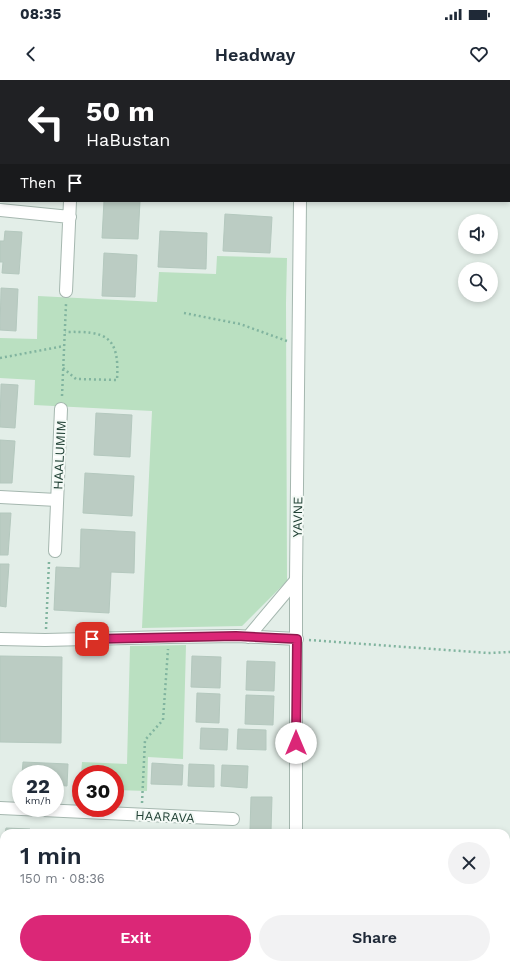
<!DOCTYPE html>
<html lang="en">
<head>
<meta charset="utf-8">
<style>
  :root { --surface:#fff; --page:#f2f2f3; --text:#1f2937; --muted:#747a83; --accent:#db2777 }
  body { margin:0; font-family:"Work Sans",sans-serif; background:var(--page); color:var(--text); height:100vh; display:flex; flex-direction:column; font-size:15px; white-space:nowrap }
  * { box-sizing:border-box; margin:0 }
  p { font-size:13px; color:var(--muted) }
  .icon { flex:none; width:22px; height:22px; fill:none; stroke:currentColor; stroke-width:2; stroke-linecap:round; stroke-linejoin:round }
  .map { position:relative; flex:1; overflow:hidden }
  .sheet { position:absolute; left:0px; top:749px; width:510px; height:140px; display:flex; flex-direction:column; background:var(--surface); border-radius:12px 12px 0 0; box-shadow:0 2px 6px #0003 }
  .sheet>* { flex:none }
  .hud { position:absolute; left:0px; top:0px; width:510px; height:122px; box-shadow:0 2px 6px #0003; background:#202124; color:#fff; overflow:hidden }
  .controls { position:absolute; left:458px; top:134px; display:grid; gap:8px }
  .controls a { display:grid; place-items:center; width:40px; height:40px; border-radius:50%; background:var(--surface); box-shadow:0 2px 6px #0003; font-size:20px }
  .speed { position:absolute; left:12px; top:685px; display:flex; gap:8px; font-size:20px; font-weight:700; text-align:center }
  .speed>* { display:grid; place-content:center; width:52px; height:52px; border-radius:50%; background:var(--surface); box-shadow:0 2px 6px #0003; line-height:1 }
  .speed small { font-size:10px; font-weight:400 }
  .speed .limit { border:6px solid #d22; background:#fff; color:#111 }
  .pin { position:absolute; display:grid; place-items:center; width:34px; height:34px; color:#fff; margin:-17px; border-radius:8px; box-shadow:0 2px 6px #0006 }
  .me { position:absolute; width:44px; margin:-22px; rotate:0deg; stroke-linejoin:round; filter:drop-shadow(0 0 3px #0008) }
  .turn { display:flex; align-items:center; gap:14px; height:84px; padding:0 20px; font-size:18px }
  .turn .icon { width:52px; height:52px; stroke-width:2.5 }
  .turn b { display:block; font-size:28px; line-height:34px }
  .then { display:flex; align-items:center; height:38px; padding:0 20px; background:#0003; gap:8px; font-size:15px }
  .round { display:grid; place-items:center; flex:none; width:42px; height:42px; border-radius:21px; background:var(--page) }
  .summary { display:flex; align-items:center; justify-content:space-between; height:68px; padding:0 20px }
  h1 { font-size:24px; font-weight:600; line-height:30px }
  .primary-button { display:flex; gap:8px; margin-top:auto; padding:8px 20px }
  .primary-button a { flex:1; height:46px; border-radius:24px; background:var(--accent); color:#fff; font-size:16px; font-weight:600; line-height:46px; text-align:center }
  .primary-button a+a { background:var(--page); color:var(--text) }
  .status { display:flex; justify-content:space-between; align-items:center; height:28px; padding:0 20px; background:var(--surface); direction:ltr }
  .status svg { height:11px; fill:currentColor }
  header { display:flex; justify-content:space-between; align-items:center; height:52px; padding:0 20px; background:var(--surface); font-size:18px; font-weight:600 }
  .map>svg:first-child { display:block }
</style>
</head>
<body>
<div class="status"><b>08:35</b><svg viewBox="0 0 49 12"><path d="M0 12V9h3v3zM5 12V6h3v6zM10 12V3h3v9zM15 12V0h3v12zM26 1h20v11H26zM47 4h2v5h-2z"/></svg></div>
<header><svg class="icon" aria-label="back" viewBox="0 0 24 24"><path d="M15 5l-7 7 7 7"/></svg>Headway<svg class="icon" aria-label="heart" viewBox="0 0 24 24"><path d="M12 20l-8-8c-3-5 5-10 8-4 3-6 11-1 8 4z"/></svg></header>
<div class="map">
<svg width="510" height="889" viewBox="0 0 510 889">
  <rect width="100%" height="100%" fill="#e3eee8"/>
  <path fill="#bae0c1" d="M217,176l70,2 -1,45 1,278 -45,45 -100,2 10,-217 -118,-6 1,-25 -35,-2v-40l37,1 1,-43 119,6 2,-30 57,2z
    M186,565l-3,114 -35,-2 -1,34 -32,-1v-16h-34l1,-12 45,2 3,-118z"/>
  <path fill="#bbccc3" stroke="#b4c8be" d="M0,18h1v43h-1z
    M104,121h36l-2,38 -36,-1z
    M225,134l47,3 -2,36 -47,-2z
    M5,151l17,1 -3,42 -17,-1 1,-11h-3v-21h4z
    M160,151l47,2 -1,36 -48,-2z
    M104,173l33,2 -2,42 -33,-1z
    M1,208l17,1 -2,42 -16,-1z
    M1,304l17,1 -3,43 -15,-1z
    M96,333l36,2 -2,42 -36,-2z
    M0,360l15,1 -3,42h-12z
    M85,393l49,3 -2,40 -49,-3z
    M0,433h11l-3,42h-8z
    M81,449l54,3 -1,41 -23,-1 -2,41 -55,-3 2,-43 24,1z
    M0,484h9l-3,43 -6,-1z
    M0,576l62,1 -1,86 -61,-1z
    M192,576l29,1 -1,31 -29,-1z
    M247,581l28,1 -1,29 -28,-1z
    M197,613l23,1 -1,29 -23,-1z
    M246,615l28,1 -1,29 -28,-1z
    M201,648l27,1 -1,21 -27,-1z
    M238,649l28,1v20l-29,-1z
    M23,682l45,2 -1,22 -12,-1v-11h-33z
    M152,683l31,2 -1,20 -31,-1z
    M189,684l25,1v22l-26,-1z
    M222,685l26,1 -1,22 -26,-2z
    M251,717h21l-1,34 -21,-1z
    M6,748l24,1v4h-25z
    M36,751l18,1v1h-18z
    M4,885h31v4h-31z
    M66,885h37l-1,4h-36z
    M147,885h20v4h-20z
    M180,885h22v4h-22z
    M212,885h16v2l-15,1z
    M251,885h26v4h-25z"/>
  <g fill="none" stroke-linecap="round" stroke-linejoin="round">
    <g stroke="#a5b7af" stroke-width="14">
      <path id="minor" d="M299,0v1
        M0,130l70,7
        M66,211l4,-90
        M0,417l57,3
        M55,471l6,-142
        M248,557l48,-57
        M0,559l45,1 124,-3 68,-1 60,3
        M0,728l233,11
        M296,753v-253l4,-379
        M0,849h4
        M294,889v-4"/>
    </g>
    <path stroke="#81b49f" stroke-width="2.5" stroke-dasharray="2 3" stroke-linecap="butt" d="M184,233l56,11 47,17
      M0,278l64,-12
      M63,288l13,11 41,1c3,-45 -12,-49 -52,-48
      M62,316l4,-92
      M46,549l3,-67
      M309,560l179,13 22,-1
      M142,723l3,-63 18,-20 5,-71"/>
    <use href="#minor" stroke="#fff" stroke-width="12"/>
  </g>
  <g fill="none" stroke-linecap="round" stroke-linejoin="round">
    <g stroke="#8e194d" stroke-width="10">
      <path id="route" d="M92,559l144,-3 61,3 -1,104"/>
    </g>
    <use href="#route" stroke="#db2777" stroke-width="7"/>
  </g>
  <g text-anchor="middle" stroke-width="4" stroke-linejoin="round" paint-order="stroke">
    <g font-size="13" fill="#214135" stroke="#f4faf6">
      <text transform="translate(59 375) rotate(-87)" y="5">HAALUMIM</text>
      <text transform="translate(297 437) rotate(-89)" y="5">YAVNE</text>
      <text transform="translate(165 736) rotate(3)" y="5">HAARAVA</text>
    </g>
  </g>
</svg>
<div class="controls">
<a><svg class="icon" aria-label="sound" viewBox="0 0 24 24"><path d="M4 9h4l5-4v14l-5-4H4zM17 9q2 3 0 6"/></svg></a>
<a><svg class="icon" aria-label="search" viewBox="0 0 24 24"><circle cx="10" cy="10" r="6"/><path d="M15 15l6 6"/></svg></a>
</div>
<div class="speed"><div>22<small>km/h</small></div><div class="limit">30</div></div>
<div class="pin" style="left:92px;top:559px;background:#d93025"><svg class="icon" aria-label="arrive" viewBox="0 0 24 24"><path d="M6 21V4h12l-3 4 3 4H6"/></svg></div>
<svg class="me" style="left:296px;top:663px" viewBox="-20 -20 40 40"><circle r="19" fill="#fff"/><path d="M0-13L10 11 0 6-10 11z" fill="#db2777"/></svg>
<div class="hud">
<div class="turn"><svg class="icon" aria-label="left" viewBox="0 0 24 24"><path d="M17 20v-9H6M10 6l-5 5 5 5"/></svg><div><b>50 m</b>HaBustan</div></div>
<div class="then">Then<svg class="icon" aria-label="arrive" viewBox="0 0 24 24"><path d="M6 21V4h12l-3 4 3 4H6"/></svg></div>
</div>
<section class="sheet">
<div class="summary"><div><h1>1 min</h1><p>150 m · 08:36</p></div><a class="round"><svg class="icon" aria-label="close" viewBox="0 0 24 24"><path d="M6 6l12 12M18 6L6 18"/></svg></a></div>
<div class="primary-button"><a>Exit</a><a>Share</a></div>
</section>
</div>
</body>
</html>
